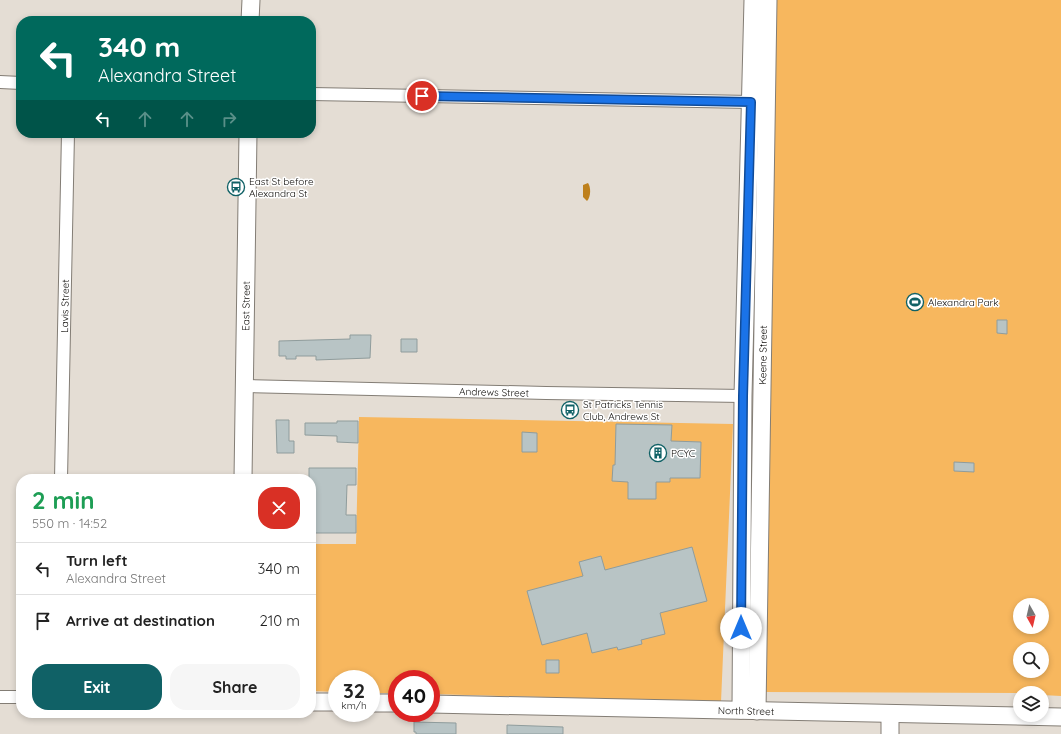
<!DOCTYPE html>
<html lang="en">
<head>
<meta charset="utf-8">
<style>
  :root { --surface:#fff; --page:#f6f6f6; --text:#222; --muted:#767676; --line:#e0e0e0; --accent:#106166 }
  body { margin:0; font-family:Quicksand,sans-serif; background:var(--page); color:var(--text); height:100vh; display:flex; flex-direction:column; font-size:15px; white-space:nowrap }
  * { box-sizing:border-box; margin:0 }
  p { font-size:13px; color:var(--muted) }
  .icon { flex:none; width:22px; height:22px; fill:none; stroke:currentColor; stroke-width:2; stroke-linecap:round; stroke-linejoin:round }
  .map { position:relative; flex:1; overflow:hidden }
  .drawer { position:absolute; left:16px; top:474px; width:300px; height:244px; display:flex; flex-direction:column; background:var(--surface); border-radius:16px; box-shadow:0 2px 6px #0003 }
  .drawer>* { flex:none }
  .banner { position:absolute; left:16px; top:16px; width:300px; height:122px; border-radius:16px; box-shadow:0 2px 6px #0003; background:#00695c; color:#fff; overflow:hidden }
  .needle { width:26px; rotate:172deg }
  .controls { position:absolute; left:1013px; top:598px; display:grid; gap:8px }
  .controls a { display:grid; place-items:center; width:36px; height:36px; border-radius:50%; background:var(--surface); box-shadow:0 2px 6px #0003; font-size:20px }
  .speed { position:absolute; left:328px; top:670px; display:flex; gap:8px; font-size:20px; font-weight:700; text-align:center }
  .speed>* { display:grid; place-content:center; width:52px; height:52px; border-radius:50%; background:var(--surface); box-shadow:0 2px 6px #0003; line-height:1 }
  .speed small { font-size:10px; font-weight:400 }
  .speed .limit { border:6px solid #d22; background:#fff; color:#111 }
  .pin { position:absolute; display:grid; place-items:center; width:34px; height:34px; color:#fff; margin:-17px; border:2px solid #fff; border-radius:50%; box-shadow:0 1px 4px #0007 }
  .me { position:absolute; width:44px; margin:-22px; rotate:0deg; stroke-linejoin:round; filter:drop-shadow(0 0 3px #0008) }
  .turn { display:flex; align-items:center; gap:14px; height:84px; padding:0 16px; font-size:18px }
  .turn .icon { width:52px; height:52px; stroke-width:2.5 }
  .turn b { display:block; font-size:28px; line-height:34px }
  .lanes { display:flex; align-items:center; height:38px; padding:0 16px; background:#0003; justify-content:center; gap:20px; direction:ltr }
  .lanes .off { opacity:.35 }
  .round { display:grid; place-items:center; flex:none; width:42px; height:42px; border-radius:16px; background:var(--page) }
  .head { display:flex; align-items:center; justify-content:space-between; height:68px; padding:0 16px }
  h1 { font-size:24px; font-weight:700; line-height:30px; color:#1e9e55 }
  .action { display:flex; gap:8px; margin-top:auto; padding:8px 16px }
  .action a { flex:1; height:46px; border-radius:16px; background:var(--accent); color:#fff; font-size:16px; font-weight:700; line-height:46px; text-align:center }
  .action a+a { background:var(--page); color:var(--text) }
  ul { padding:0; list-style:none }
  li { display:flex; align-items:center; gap:12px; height:52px; padding:0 16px; border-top:1px solid var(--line) }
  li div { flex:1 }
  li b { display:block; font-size:15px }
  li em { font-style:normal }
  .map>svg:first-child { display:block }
</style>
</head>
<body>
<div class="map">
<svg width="1061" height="734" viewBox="0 0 1061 734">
  <rect width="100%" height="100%" fill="#e4ddd4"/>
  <path fill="#f7b75e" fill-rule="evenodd" d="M774,0h287v696l-19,-1v-2l-281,-1zM1020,605h22v22h-22zM1020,649h22v22h-22z
    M359,417l374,7 -12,278 -290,-8v-15h-34v14h-26v-14h-34v13l-26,-1v-147h45z"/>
  <path fill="#be801c" d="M588,183c3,4 3,14 -1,18l-4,-4v-12z"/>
  <path fill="#b8c4c5" stroke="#8f9c9c" d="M997,320h10v14l-10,-1z
    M350,335h21l-1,23 -54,2v-4h-20v3h-10v-3h-7v-15l71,-2z
    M401,339h16v13h-16z
    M276,420h13v21h5v12h-17z
    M337,421h21v22l-21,-1v-6l-32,-1v-12h32z
    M616,424l56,1 -1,16 30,1 -1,36h-30v4h-14v17h-28v-17l-16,-1 1,-16h2z
    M522,432l15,1v19h-15z
    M954,462l20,1v9l-20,-1z
    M309,468h47v17h-9l-1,30h10v18h-45v-54h-2z
    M692,547l15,54 -47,12 5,21 -24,6 1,4 -24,6 -1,-3 -25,6 -5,-20 -45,12 -15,-54 56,-15 -4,-14 22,-6 4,14z
    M546,660h13v13h-13z
    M414,722l42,1v11h-40v-2h-2z
    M507,725l56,2v7h-56z"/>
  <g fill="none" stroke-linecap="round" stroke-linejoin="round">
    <g stroke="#837d75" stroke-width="14">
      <g id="street">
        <path d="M0,82l21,1"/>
        <path d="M311,94l440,8"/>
        <path id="s1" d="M246,386l300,7 197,3"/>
        <path id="s2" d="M61,479l7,-346"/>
        <path d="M0,697h21"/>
      </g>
    </g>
    <g stroke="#837d75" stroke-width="19">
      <g id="secondary">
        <path d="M250,21l1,-21"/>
        <path id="s3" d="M243,479l5,-346"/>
        <path d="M311,702h26"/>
        <path d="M371,703h26"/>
        <path id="s4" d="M431,704l630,13"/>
        <path d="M741,710l2,-314 10,-396"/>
        <path id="s5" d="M757,711l11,-711"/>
        <path d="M890,734v-20"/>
      </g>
    </g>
    <use href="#street" stroke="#fff" stroke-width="12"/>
    <use href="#secondary" stroke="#fff" stroke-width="17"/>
  </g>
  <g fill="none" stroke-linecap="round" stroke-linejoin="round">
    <g stroke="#114b97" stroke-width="10">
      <path id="route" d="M422,96l329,6 -8,294 -2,232"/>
    </g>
    <use href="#route" stroke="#1a73e8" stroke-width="7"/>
  </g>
  <defs>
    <g id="bus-ring" transform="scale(0.9)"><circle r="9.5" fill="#fff" stroke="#106166" stroke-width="1.5"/><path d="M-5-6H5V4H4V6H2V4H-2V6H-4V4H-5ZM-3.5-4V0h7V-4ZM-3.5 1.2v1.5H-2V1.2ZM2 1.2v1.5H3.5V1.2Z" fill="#106166"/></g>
    <g id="stadium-ring" transform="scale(0.9)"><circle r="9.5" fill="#fff" stroke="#106166" stroke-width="1.5"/><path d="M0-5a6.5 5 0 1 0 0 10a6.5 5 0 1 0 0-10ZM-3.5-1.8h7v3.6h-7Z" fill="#106166"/></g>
    <g id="building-ring" transform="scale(0.9)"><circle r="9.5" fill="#fff" stroke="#106166" stroke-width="1.5"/><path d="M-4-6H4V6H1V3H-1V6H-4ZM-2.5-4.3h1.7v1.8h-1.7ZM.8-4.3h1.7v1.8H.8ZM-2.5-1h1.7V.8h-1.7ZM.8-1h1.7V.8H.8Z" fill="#106166"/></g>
  </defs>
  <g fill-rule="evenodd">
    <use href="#bus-ring" x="236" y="187"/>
    <use href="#stadium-ring" x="915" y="302"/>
    <use href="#bus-ring" x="570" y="410"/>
    <use href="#building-ring" x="658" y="453"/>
  </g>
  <g text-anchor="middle" stroke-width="3" stroke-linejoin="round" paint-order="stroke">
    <g font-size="10" fill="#0e0c09" stroke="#fff" text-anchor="start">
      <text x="249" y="185">East St before<tspan x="249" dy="12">Alexandra St</tspan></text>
      <text x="928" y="306">Alexandra Park</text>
      <text x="583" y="408">St Patricks Tennis<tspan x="583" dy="12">Club, Andrews St</tspan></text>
      <text x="671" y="457">PCYC</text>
    </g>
    <g font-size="10" fill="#0e0c09" stroke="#fff">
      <text dy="4" stroke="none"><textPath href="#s2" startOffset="173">Lavis Street</textPath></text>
      <text dy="4" stroke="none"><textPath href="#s3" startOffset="173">East Street</textPath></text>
      <text dy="4" stroke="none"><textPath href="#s5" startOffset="356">Keene Street</textPath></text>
      <text dy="4" stroke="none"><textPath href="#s1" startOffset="248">Andrews Street</textPath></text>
      <text dy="4" stroke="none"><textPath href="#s4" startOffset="315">North Street</textPath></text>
    </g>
  </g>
</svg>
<div class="controls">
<a><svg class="needle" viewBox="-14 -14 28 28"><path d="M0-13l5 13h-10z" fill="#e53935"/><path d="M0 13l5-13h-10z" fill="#767676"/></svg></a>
<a><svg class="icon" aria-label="search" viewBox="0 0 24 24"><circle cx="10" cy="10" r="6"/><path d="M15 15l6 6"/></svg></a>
<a><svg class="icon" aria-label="layers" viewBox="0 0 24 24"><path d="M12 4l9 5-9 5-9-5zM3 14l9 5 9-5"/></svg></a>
</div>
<div class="speed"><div>32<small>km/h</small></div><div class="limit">40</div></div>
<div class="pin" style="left:422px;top:96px;background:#d93025"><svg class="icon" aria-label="arrive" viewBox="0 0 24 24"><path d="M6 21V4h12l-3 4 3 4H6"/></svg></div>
<svg class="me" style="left:741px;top:628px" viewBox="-20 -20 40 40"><circle r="19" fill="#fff"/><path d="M0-13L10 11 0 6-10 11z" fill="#1a73e8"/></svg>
<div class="banner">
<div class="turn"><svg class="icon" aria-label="left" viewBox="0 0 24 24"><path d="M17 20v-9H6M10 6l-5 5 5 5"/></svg><div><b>340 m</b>Alexandra Street</div></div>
<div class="lanes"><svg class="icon" aria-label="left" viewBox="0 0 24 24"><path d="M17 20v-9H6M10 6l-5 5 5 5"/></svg><svg class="icon off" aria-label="ahead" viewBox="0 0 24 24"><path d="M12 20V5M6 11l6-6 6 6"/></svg><svg class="icon off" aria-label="ahead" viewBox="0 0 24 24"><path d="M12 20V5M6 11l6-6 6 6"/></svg><svg class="icon off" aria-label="right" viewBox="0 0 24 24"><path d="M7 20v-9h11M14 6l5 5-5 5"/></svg></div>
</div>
<section class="drawer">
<div class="head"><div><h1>2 min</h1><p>550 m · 14:52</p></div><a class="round" style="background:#d93025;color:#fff"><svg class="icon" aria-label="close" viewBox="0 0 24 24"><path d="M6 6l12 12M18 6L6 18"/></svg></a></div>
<ul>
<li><svg class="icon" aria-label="left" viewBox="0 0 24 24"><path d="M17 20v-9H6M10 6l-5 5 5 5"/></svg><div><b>Turn left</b><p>Alexandra Street</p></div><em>340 m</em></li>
<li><svg class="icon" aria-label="arrive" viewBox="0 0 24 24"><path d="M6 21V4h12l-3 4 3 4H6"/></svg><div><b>Arrive at destination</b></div><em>210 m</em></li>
</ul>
<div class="action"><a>Exit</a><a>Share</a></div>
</section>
</div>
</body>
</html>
